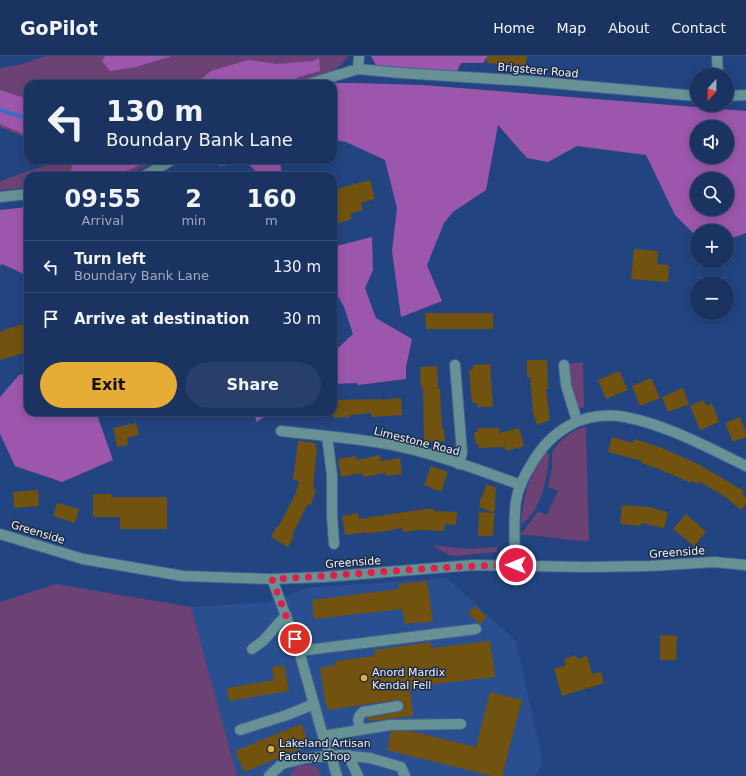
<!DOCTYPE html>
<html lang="en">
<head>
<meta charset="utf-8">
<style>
  :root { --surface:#1a3360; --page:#273f69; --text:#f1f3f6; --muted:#9faabd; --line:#384e75; --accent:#e7ac36 }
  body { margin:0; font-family:"DejaVu Sans",sans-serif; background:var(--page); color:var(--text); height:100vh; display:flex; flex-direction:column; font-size:15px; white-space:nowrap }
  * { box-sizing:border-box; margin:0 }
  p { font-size:13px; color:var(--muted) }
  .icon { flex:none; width:22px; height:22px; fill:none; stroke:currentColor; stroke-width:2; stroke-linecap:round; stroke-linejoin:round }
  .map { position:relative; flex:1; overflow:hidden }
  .side { position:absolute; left:24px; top:116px; width:313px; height:244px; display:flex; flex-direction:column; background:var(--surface); border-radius:12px; box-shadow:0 2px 10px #0003,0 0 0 1px var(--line) }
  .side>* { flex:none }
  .hud { position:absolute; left:24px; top:24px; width:313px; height:84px; border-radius:12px; box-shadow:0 2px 10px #0003,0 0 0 1px var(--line); background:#1a3360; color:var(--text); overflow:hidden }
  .needle { width:26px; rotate:202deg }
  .buttons { position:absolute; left:690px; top:12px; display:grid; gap:8px }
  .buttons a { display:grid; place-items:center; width:44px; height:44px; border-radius:50%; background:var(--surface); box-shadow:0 2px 10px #0003,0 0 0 1px var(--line); font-size:20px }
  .pin { position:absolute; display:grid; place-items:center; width:34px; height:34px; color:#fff; margin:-17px; border:2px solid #fff; border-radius:50%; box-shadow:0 1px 4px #0007 }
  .me { position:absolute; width:44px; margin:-22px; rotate:270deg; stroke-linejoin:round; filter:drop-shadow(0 0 3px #0008) }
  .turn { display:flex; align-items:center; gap:14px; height:84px; padding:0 16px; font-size:18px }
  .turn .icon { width:52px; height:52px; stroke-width:2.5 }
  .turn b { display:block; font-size:28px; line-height:34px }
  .eta { display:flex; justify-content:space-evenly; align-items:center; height:68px; text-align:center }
  .eta b { font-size:24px; font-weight:800; line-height:28px }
  .button { display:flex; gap:8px; margin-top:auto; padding:8px 16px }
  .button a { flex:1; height:46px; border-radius:24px; background:var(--accent); color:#111; font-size:16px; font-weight:800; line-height:46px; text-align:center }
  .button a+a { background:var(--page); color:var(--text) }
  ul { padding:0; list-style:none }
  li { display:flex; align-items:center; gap:12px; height:52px; padding:0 16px; border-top:1px solid var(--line) }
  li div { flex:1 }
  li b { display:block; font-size:15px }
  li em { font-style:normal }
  header { display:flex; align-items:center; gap:24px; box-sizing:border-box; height:56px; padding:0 20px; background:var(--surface); border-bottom:1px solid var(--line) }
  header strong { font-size:19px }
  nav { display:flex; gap:22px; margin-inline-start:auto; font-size:14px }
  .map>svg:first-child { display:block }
</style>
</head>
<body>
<header>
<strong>GoPilot</strong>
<nav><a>Home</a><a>Map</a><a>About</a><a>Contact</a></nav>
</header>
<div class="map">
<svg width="746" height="720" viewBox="0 0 746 720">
  <rect width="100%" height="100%" fill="#224480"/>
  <path fill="#2a4f90" d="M447,522l69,63 27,122 -8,13h-298l-46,-169 78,-5 38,-14z"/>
  <path fill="#6c4275" d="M45,0h303c-11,20 -38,18 -56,28h-264v55l-28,-12v-59l19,-3z
    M45,104h112l-14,8 -22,8h-93v12l-28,2v-9l46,-16z
    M583,306l1,45 -5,2c-7,-12 -11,-31 -10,-45z
    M586,371l3,114c-23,0 -46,-6 -69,-6v-2l3,-1 15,-21 9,4 11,-24 -10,-4 4,-20v-15l2,-3c8,-10 18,-20 32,-22z
    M546,396l3,3c-1,21 -8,58 -28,69 3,-33 7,-45 25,-72z
    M432,489l37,4 28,-2v5l-42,4 -6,-1z
    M56,528l135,23 46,169h-237v-174z
    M307,709l8,1 5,6 1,4h-30v-4l8,-6z"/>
  <path fill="#9c56ac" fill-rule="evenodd" d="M105,0h67l-36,11 -26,4 -8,-10z
    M371,0h117l-5,7h-22l-5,10 -79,-6z
    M319,2l1,13 -21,6 -14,7h-90l16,-13 37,-11 29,4 36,-3z
    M330,27h24l68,2 324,26v122l-19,7v-9h-30v6l-22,-22 -29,-60 -69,-9 -29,16 -21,-4 -29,-33 -12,65 -33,22 -9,11 -17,42 15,36 -41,16 -9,-66 5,-43 -12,-48 -39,-18 -13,-2v-56h-3zM697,71h30v30h-30zM697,123h30v30h-30z
    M0,34l28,9v37l-28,-12z
    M74,104h75c-29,17 -45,16 -77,16l-1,-8z
    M214,104h66l2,16h-21l-14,-13 -27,3z
    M28,151v69l-26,-12 -2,2v-56z
    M372,181l1,33 -8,18 11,30 36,21 -6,28v12l-48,6 -1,-2 -24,1v-31l20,-19 -9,-27 -11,-20v-27l3,-14z
    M28,317v39h68l17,48 -51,22 -47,-16 -15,-32v-37l19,-22z
    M255,356h18l-17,10z"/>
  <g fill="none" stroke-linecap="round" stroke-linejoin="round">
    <path stroke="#3a6ec6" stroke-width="4" d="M0,54l28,9"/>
  </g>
  <path fill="#72520f" d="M487,0h40l-2,11 -38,-4z
    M370,124l5,19 -14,4 2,7 -13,4 2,5 -19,6v-35z
    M634,193l24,2 -1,13 12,1 -1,17 -37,-3z
    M425,257h68v16h-67z
    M28,267v29l-28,8v-28l4,-1 -1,-1z
    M527,304h20l1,29h-2l4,31 -13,5 -5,-16h1l-3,-32h-3z
    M490,308l3,43h-16v-4h-5l-3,-33 4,-1v-4z
    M437,310l1,23h2l2,40h2l1,12 -21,1 -1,-55h-2l-1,-20z
    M619,315l9,19 -22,9 -8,-19z
    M651,322l9,20 -20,8 -8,-20z
    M683,332l6,16 -21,8 -6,-15z
    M401,342l1,17 -30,2 -1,-4 -21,2v2l-17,1v-18l48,-1v1z
    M704,344l2,6 6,-3 7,19 -19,8 -10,-24z
    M740,361l6,16v4l-13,5 -8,-19z
    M136,367l3,12 -12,3 1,7 -11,2 -4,-19z
    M477,372h22l1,5 19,-5 5,18 -18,5 -1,-4 -26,1v-4l-3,1 -2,-13h4z
    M612,381l21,6 1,-4 28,9 36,16 46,27 -2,3 4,4v6l-5,6 -17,-14 -26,-15 -1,3 -6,-3v2l-32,-14 -18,-6 1,-2 -34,-9z
    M298,385l18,2 -1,4h2l-4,41 3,1 -5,16 -3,-1 -16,31 2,1 -6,11 -17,-10 6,-11 1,1 17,-32 4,-14 -6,-1z
    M380,399l1,6 19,-3 2,16 -16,2v-3l-23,4 -1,-4 -21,4 -3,-18 18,-3 1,4z
    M431,410l17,6 -7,20 -17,-7z
    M487,428l9,4 -3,48h-15l1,-24 15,1 -15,-6 1,-6z
    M38,434l1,16 -25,2 -1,-16z
    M93,438h18v3h56v32h-47v-12h-27z
    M57,447l22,6 -4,14 -22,-7z
    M622,449l27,2 19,5 -4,16 -23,-5v3l-21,-2z
    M425,453h9v2l23,1 -1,13 -11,-1 -1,7 -25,-1 -16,2 -1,-4 -35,6v-2l-22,3 -3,-19 16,-3 1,6z
    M686,458l20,18 -12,14 -21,-17z
    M427,525l6,40 -11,2v-1l-17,2 -3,-15 -88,10 -2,-19 87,-11v-5z
    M475,550l12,11 -7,7 -12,-11z
    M660,579l17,1 -1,24h-16z
    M490,585l5,36 -85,10 3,29 -45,5 -1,-3 35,-7 2,-3v-3l-1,-3 -6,-2 -69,10 -3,-9 -5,-33 16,-3 -1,-4 40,-5 -1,-6 57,-8v6z
    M576,599l1,4 10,-3 5,18 9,-2 3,11 -42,13 -8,-27 12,-4 -2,-6z
    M284,609l5,26 -60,10 -2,-13 47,-8 -2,-13z
    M490,636l32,8 -20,76h-10l-105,-26 4,-19h19l66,16z
    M301,668l9,21 -66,27 -9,-21z"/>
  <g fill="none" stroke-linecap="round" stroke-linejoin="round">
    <g stroke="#426093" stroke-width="12">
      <path id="minor" d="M717,0l1,19
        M358,13l1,-13
        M308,28l50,-15 43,4 127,8 169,15
        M727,40l19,-1
        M144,120l28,-16
        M0,141l28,-3
        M455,309l7,87 -3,12
        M564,309l2,20 11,36
        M281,375c40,5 81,7 121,16 40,9 80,24 119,38
        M327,380l5,39v41l2,28
        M0,478l83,25 100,17 89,3 52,-2 149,-12 112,2 65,-1 64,-4 32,3
        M515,509c0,-21 -2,-43 1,-64 2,-13 8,-25 15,-36 20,-35 52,-55 94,-48 42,8 82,30 121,49
        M272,523l27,72 24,85 8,20 6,20
        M252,593l11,-8 23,-26
        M299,595l177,-22
        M240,674l47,-15 27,-11
        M361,674c-3,-8 -5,-12 2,-18l35,-6
        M323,680l67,-11 71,-1
        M348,699l10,21
        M269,720l13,-12 24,-6 34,-3 30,3 31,9 4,9"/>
    </g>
    <use href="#minor" stroke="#669295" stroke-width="10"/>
  </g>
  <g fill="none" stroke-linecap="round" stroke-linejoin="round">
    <path stroke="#e11d48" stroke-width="7" stroke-dasharray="0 12.6" d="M295,583l-23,-60c81,-4 162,-13 244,-14"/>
  </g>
  <g fill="#e7ac36" stroke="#1d2d48" stroke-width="1.5">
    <circle cx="364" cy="622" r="4"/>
    <circle cx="271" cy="693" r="4"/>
  </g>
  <g text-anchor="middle" stroke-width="3" stroke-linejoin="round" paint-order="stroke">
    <g font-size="11" fill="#edf1f9" stroke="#1d2d48">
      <text transform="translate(538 14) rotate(5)" y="4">Brigsteer Road</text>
      <text transform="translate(417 385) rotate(14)" y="4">Limestone Road</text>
      <text transform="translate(38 476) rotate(17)" y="4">Greenside</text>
      <text transform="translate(677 496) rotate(-4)" y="4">Greenside</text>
      <text transform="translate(353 506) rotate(-4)" y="4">Greenside</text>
    </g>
    <g font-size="11" fill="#edf1f9" stroke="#1d2d48" text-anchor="start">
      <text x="372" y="620">Anord Mardix<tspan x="372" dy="13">Kendal Fell</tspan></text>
      <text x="279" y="691">Lakeland Artisan<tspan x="279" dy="13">Factory Shop</tspan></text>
    </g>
  </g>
</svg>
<div class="buttons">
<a><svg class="needle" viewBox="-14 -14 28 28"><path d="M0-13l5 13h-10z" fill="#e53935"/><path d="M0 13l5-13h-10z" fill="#9faabd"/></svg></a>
<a><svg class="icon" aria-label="sound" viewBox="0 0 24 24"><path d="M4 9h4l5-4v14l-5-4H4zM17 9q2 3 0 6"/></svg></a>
<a><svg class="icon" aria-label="search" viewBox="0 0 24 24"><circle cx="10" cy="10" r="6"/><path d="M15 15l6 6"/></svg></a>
<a>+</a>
<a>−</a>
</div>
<div class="pin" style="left:295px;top:583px;background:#d93025"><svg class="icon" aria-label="arrive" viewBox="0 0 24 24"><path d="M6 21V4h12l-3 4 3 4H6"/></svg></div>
<svg class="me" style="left:516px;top:509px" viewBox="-20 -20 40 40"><circle r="17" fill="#e11d48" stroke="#fff" stroke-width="3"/><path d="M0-11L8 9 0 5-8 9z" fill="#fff"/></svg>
<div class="hud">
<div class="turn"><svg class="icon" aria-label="left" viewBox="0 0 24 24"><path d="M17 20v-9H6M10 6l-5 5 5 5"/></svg><div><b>130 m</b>Boundary Bank Lane</div></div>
</div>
<section class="side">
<div class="eta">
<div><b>09:55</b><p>Arrival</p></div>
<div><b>2</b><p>min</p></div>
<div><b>160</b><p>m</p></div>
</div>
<ul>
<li><svg class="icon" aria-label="left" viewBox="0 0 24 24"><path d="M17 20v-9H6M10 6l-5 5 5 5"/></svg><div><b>Turn left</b><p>Boundary Bank Lane</p></div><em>130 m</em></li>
<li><svg class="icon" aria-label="arrive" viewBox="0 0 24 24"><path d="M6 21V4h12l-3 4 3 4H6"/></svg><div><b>Arrive at destination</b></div><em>30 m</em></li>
</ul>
<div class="button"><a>Exit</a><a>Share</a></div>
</section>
</div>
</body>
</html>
